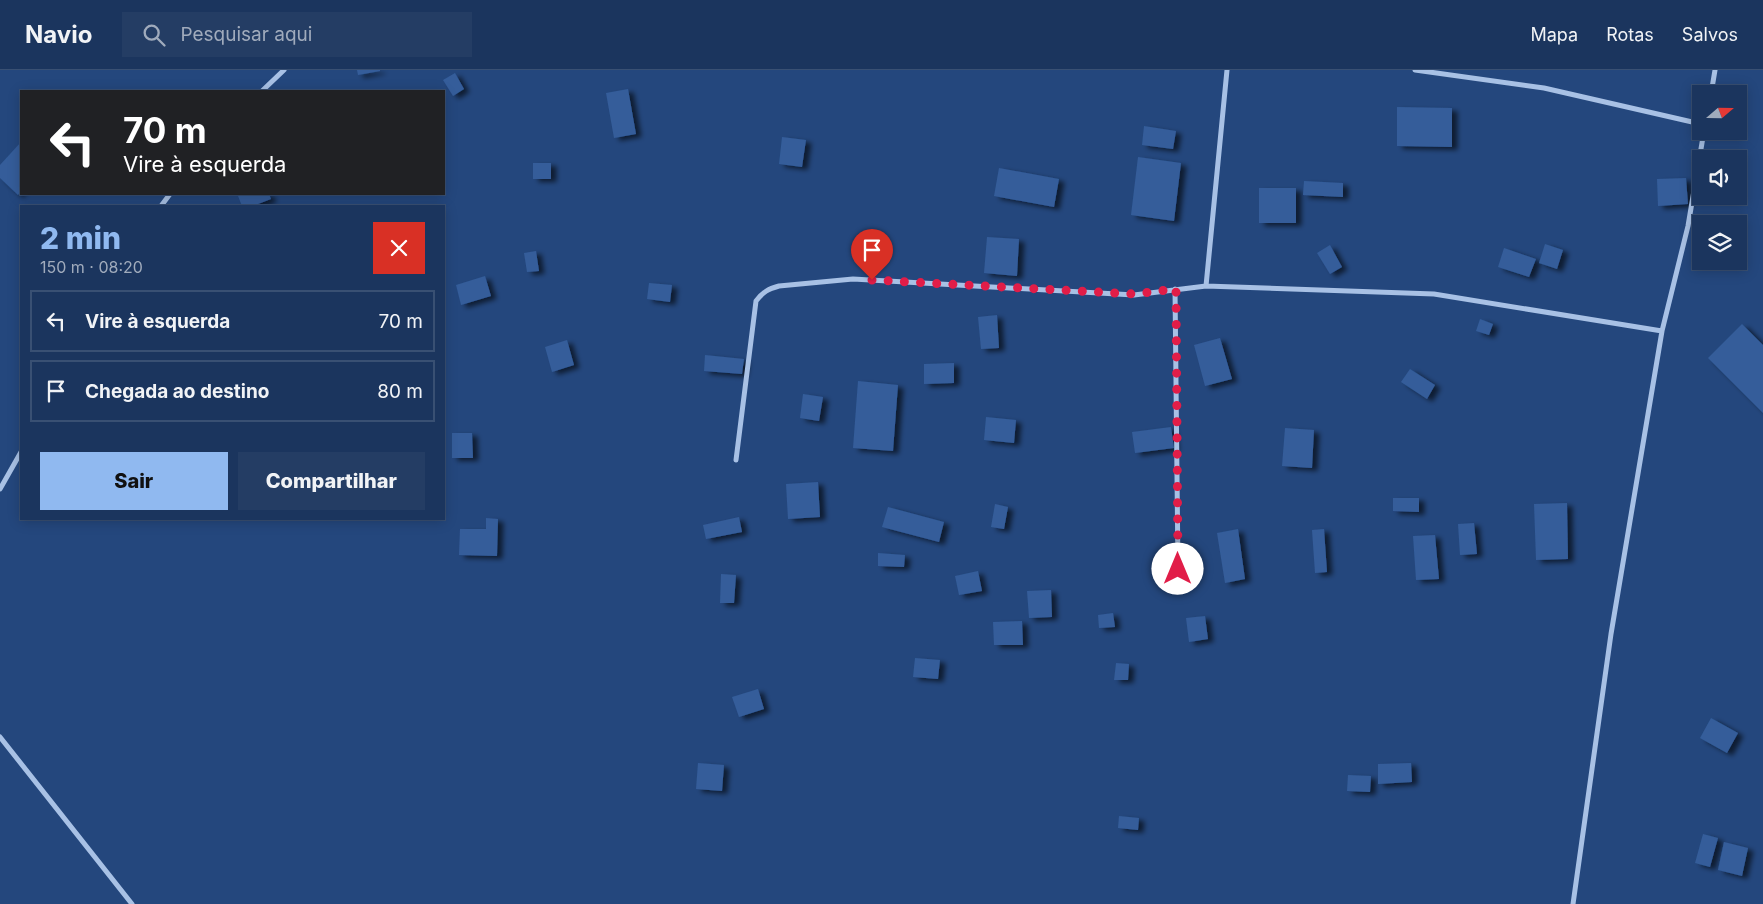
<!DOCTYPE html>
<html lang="pt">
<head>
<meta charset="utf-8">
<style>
  :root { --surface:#1b355e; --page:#243d64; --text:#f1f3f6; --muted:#a0abbc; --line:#395073; --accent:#90b9f0 }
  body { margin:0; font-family:Inter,sans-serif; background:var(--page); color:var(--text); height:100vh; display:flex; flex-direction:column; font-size:19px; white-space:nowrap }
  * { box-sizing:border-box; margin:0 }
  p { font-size:16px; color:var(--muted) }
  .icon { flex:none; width:28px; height:28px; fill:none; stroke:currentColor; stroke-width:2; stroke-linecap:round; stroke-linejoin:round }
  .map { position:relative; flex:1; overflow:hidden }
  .drawer { position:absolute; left:20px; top:135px; width:425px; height:315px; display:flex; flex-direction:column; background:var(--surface); border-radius:0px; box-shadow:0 2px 12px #0003,0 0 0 1px var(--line) }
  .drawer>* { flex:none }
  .hud { position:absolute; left:20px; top:20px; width:425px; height:105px; border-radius:0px; box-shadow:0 2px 12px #0003,0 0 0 1px var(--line); background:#202124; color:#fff; overflow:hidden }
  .needle { width:32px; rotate:70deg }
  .fabs { position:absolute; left:1692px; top:15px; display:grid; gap:10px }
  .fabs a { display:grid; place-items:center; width:55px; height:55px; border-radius:0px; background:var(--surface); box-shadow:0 2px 12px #0003,0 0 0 1px var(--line); font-size:25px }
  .pin { position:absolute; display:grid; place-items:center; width:42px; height:42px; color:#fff; margin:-51px -21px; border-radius:50% 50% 50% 0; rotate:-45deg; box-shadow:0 0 5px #0007 }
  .pin .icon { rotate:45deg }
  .me { position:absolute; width:55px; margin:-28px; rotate:0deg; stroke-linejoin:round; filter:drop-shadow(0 0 4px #0008) }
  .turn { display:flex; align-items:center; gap:18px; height:105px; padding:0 20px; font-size:22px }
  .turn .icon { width:65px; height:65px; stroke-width:2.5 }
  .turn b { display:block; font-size:35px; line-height:42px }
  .round { display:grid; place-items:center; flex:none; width:52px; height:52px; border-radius:0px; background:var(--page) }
  .headline { display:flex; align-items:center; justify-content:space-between; height:85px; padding:0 20px }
  h1 { font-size:30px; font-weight:800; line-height:38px; color:var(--accent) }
  .button { display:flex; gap:10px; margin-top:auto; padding:10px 20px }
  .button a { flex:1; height:58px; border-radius:0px; background:var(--accent); color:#111; font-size:20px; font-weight:800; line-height:58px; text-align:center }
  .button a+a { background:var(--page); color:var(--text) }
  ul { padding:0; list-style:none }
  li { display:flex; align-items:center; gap:15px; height:62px; margin:0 10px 8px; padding:0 10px; border:2px solid var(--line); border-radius:0px }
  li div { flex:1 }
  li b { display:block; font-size:19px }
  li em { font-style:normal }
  header { display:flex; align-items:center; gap:30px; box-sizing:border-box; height:70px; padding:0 25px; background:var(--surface); border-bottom:1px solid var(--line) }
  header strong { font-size:24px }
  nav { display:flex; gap:28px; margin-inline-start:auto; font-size:18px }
  .search { width:350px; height:45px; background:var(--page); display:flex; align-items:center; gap:12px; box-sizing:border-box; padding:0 18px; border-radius:0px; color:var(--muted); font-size:19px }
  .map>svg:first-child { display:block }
</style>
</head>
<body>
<header>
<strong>Navio</strong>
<div class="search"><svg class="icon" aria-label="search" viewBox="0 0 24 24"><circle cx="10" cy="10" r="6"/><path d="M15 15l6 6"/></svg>Pesquisar aqui</div>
<nav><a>Mapa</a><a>Rotas</a><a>Salvos</a></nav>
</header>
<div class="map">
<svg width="1763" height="834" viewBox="0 0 1763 834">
  <defs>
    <filter id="shadow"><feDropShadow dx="5.5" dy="3" stdDeviation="2.5" flood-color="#0009"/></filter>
  </defs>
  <rect width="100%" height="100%" fill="#24477d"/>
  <path fill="#345d9a" filter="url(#shadow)" d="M357,0h23v1l-22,4z
    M455,3l9,16 -11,7 -10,-16z
    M628,19l8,45 -22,4 -8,-45z
    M1397,37l55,1v39l-55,-1z
    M1144,56l32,5 -3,18 -31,-4z
    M782,67l24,3 -4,27 -23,-3z
    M21,72v49l-3,4 -18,-17v-13z
    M1138,87l43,6 -7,58 -43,-6z
    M533,93h18v16h-18z
    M999,98l60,11 -5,28 -60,-11z
    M1686,108l2,26 -30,2 -1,-27z
    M1304,111l39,2v14l-40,-2z
    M1259,118h37v35h-37z
    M242,124h27l2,5 -18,7h-11l-4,-10z
    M987,167l32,2 -2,37 -33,-3z
    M1545,174l18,6 -6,19 -18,-6z
    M1330,175l12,22 -12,7 -13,-21z
    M1504,178l32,11 -7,18 -31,-10z
    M536,181l3,20 -12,1 -3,-19z
    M485,206l6,20 -30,9 -5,-20z
    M649,213l23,2 -2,17 -23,-3z
    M997,245l2,33 -18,1 -3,-32z
    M1480,249l13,5 -4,11 -13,-4z
    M1742,254l21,21v68l-55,-55z
    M1220,268l12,41 -27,7 -11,-41z
    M567,270l7,25 -22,7 -7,-25z
    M705,285l39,4 -2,15 -38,-3z
    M954,293v20l-30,1v-20z
    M1410,299l25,16 -8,14 -26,-17z
    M858,311l40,4 -5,66 -40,-3z
    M803,324l20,3 -4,24 -19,-3z
    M986,347l30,3 -2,23 -30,-3z
    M1171,357l3,21 -39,5 -3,-21z
    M1285,358l29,2 -2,38 -30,-2z
    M452,363h20l1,25h-21z
    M818,412l2,35 -32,2 -2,-35z
    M1393,428h26v14l-26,-1z
    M1567,433l1,56 -32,1 -2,-56z
    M995,434l13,3 -4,22 -13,-2z
    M888,437l56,15 -5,20 -57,-15z
    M739,447l3,15 -36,7 -3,-14z
    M486,448l12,1 -1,37 -38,-1 1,-26h26z
    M1474,453l3,31 -17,1 -2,-31z
    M1238,459l7,50 -20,4 -8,-50z
    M1324,459l3,43 -12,1 -3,-43z
    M1435,465l4,44 -23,1 -3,-44z
    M878,483l27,2 -1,12 -26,-1z
    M978,501l4,20 -23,4 -4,-19z
    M721,504l15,1 -2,28h-14z
    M1051,520l1,27 -23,1 -2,-27z
    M1113,543l2,14 -16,1 -1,-13z
    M1205,546l3,23 -19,3 -3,-24z
    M1022,551l1,24h-29l-1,-23z
    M915,588l25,2 -2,19 -25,-2z
    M1116,593l13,1 -1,16h-14z
    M758,619l6,20 -25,8 -7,-20z
    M1711,648l27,15 -11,20 -27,-15z
    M698,693l26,2 -2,26 -26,-2z
    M1411,693l1,19 -34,2v-20z
    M1348,705l23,1 -1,16 -23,-1z
    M1119,746l20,2 -1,12 -20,-2z
    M1703,764l15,4 -8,29 -15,-4z
    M1724,772l24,6 -6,28 -24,-6z"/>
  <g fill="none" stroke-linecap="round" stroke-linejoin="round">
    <path stroke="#a8c1e5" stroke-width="5" d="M1415,0l129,18 157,36
      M262,21l22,-21
      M1711,24l4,-24
      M161,136l9,-12
      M1206,216l21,-216
      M1175,219l3,280
      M736,390l20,-159c7,-9 12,-12 23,-15l74,-7 281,16 72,-9 228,8 228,37 26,-105 16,-95
      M0,419l21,-37
      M0,667l132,167
      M1573,834l38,-270 51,-303"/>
  </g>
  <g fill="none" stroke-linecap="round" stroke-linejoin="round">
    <path stroke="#e11d48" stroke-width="9" stroke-dasharray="0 16.2" d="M872,210l262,14 42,-5 2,280"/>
  </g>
</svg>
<div class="fabs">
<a><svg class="needle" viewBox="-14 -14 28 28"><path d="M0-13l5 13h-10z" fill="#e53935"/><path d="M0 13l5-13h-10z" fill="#a0abbc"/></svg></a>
<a><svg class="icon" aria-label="sound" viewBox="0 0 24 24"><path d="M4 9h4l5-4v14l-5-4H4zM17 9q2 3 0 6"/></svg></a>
<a><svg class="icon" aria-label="layers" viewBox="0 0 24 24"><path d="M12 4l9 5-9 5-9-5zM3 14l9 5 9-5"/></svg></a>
</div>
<div class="pin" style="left:872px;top:210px;background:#d93025"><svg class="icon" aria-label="arrive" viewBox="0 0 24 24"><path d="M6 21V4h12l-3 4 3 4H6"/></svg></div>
<svg class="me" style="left:1178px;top:499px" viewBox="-20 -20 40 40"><circle r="19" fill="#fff"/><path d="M0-13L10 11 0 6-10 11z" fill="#e11d48"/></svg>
<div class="hud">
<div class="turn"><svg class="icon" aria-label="left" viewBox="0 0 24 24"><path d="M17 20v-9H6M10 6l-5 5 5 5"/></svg><div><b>70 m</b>Vire à esquerda</div></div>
</div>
<section class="drawer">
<div class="headline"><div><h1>2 min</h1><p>150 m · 08:20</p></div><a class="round" style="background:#d93025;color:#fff"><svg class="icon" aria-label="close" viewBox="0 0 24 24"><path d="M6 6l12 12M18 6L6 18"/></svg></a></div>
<ul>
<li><svg class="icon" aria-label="left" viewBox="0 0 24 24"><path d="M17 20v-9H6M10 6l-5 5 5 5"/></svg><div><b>Vire à esquerda</b></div><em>70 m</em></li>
<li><svg class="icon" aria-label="arrive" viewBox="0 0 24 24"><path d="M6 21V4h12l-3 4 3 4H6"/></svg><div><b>Chegada ao destino</b></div><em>80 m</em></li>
</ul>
<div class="button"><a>Sair</a><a>Compartilhar</a></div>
</section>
</div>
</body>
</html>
